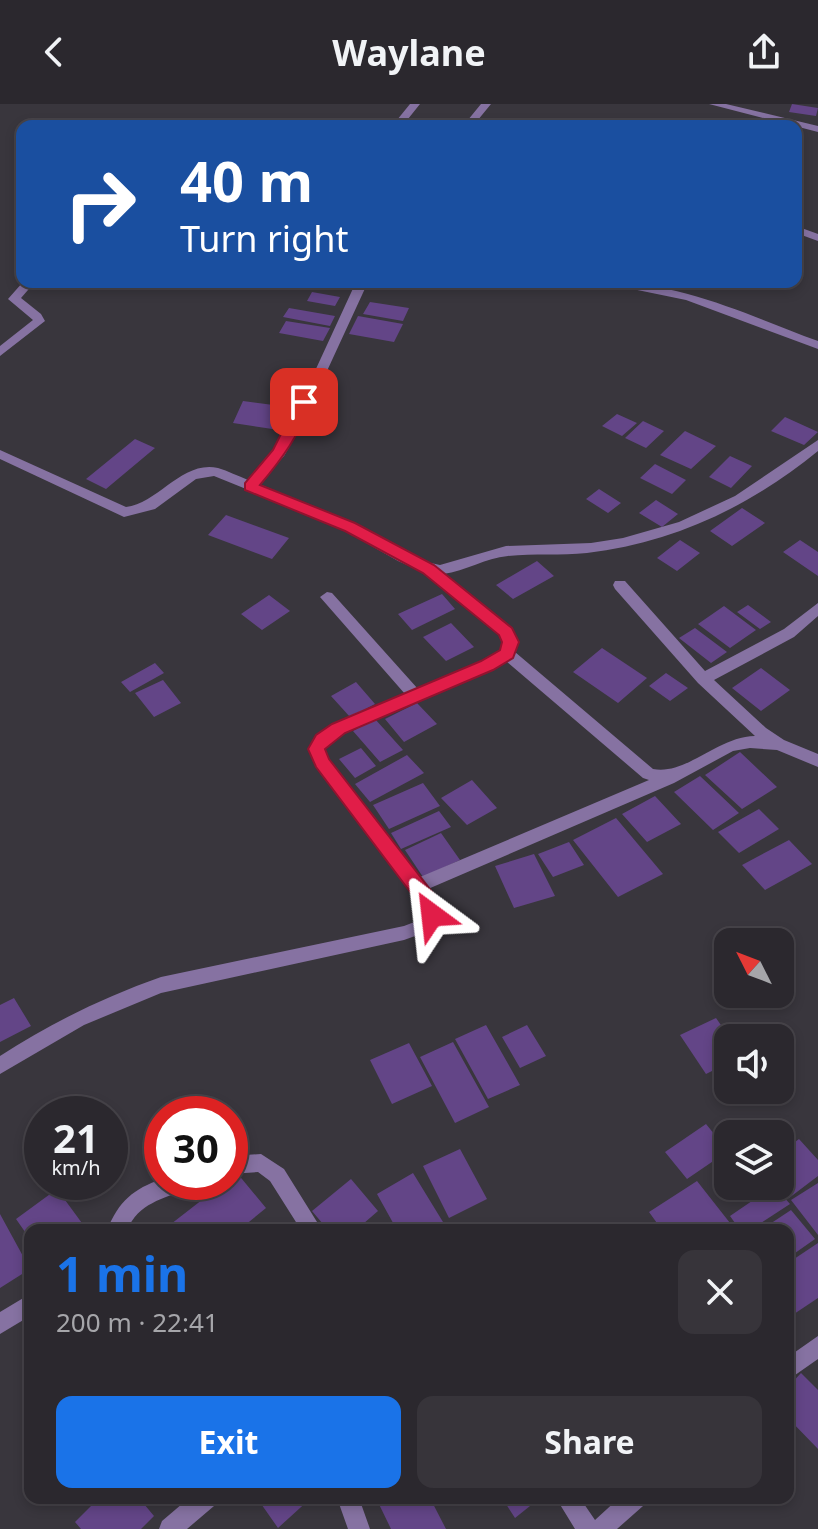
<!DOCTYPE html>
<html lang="en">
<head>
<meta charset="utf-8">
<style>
  :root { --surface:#2b282e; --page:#37343a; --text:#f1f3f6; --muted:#a6a6aa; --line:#47444a; --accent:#1a73e8 }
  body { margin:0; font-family:"Noto Sans",sans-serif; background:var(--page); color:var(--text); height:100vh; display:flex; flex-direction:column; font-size:30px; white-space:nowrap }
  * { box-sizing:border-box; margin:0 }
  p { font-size:26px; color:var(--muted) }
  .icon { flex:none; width:44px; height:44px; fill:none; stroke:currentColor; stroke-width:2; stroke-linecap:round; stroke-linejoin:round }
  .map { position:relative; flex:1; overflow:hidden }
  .drawer { position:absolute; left:24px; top:1120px; width:770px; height:280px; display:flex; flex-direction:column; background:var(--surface); border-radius:16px; box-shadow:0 4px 12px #0003,0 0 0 2px var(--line) }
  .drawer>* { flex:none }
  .top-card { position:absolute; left:16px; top:16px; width:786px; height:168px; border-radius:16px; box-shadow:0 4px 12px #0003,0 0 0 2px var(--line); background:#1a4fa0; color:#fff; overflow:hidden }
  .needle { width:52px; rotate:312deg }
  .controls { position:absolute; left:714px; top:824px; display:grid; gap:16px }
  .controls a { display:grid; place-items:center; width:80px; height:80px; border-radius:16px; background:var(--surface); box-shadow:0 4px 12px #0003,0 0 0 2px var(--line); font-size:40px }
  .speed { position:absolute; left:24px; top:992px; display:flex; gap:16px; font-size:40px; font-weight:700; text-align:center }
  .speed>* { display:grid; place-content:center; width:104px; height:104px; border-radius:50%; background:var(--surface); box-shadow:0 4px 12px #0003,0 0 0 2px var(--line); line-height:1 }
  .speed small { font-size:20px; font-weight:400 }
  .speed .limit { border:12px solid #d22; background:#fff; color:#111 }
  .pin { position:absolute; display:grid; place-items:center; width:68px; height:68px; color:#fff; margin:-34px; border-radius:16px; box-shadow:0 4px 12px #0006 }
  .me { position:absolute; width:88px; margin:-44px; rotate:330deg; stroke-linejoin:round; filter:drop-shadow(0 0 6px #0008) }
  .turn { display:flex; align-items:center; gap:28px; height:168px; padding:0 32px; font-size:36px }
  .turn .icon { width:104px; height:104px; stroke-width:2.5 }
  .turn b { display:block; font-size:56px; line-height:68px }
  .round { display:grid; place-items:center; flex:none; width:84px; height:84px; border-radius:16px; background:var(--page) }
  .headline { display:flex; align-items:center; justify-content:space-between; height:136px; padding:0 32px }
  h1 { font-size:48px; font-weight:700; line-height:60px; color:var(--accent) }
  .action { display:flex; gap:16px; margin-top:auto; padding:16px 32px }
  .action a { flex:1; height:92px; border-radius:16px; background:var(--accent); color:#fff; font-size:32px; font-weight:700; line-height:92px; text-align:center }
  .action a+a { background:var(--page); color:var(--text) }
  header { display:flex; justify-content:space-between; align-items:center; height:104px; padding:0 32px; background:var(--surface); font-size:36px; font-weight:700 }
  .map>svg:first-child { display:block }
</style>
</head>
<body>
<header><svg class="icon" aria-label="back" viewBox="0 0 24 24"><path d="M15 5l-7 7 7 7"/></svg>Waylane<svg class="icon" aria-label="share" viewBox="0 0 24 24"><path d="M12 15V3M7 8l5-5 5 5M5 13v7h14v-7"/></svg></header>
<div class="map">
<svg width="818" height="1425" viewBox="0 0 818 1425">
  <rect width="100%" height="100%" fill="#39363d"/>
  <path fill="#634587" d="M792,0l26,4 -2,8 -27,-4z
    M312,188l28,5 -5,9 -28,-5z
    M370,198l39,6 -6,13 -40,-7z
    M289,204l46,8 -5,10 -47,-9z
    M358,212l45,8 -9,18 -45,-8z
    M286,217l44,7 -7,13 -44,-8z
    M243,297l46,6 -10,23 -46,-7z
    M617,310l20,9 -15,13 -20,-10z
    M785,313l33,15 -14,13 -33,-14z
    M643,317l21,10 -18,17 -21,-10z
    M685,327l31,15 -25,23 -31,-14z
    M135,335l20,9 -49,41 -20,-10z
    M730,352l22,10 -21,22 -22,-11z
    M655,360l31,16 -14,14 -32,-16z
    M599,385l22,14 -13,10 -22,-14z
    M656,396l22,14 -16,13 -23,-14z
    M742,404l23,15 -33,23 -22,-15z
    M226,411l63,23 -17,21 -64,-24z
    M680,436l20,13 -23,18 -20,-13z
    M800,436l18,12v24l-35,-24z
    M537,457l17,15 -41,23 -17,-14z
    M442,490l13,15 -43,21 -14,-16z
    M269,491l21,16 -28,19 -21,-16z
    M748,501l23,17 -11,7 -23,-17z
    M724,502l32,24 -26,18 -32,-24z
    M451,519l23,24 -28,14 -23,-24z
    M695,524l32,24 -16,11 -32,-25z
    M602,544l45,30 -29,25 -45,-31z
    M155,559l9,10 -34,19 -9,-10z
    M761,564l29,22 -29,21 -29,-23z
    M666,569l22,15 -18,13 -21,-15z
    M163,576l18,23 -27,14 -19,-24z
    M356,578l19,22 -25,13 -19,-21z
    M417,599l20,21 -33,18 -19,-23z
    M375,615l28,31 -23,12 -27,-31z
    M361,644l15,18 -21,12 -16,-19z
    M740,648l37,35 -35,22 -37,-34z
    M407,651l17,18 -54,29 -15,-18z
    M700,672l39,37 -26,17 -39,-38z
    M472,676l25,28 -30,17 -26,-27z
    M423,679l17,23 -51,23 -16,-24z
    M655,692l26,28 -34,18 -25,-28z
    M759,705l20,20 -40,24 -21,-21z
    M439,707l12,16 -50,22 -10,-16z
    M616,714l47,56 -45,23 -45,-57z
    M441,729l19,27 -37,17 -18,-27z
    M789,736l23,24 -47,26 -23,-25z
    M569,738l15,23 -31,12 -15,-23z
    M534,750l21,42 -41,12 -19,-42z
    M14,894l17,28 -31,16v-37z
    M716,914l14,20 -2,25 -22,11 -26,-39z
    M486,921l34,60 -32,14 -33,-60z
    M527,921l19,31 -26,12 -18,-31z
    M453,938l36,65 -34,16 -35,-66z
    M409,939l23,43 -40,18 -22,-44z
    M706,1020l22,27 -41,28 -22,-27z
    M799,1035l19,21v16l-29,22 -9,-10v-35z
    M460,1045l27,50 -38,19 -26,-52z
    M237,1069l29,35 -27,22h-63l-5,-6 54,-42h5z
    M413,1069l30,49 -14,8h-32l-20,-36z
    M351,1075l27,32 -22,19h-28l-16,-19z
    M697,1077l33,42 -10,7h-58l-13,-18z
    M818,1079v52l-27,-35z
    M774,1082l16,18 -40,26h-10l-10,-14z
    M57,1085l30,41h-57v9l-14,-20z
    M791,1106l24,29 -27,19v-28h-27z
    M0,1110l30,55 -30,19z
    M818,1139v55l-24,16 -6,-7v-44z
    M801,1269l17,17v59l-30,-31v-31z
    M99,1394h40l15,18 -13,13h-60l-6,-7z
    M257,1394h54l-33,30z
    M376,1394h54l16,31h-55z
    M502,1394h38l-25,20z"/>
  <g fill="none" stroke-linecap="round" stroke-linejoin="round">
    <path fill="#8672a2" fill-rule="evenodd" d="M23,178h12l-14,16 20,16 4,7 -45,35v-10l33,-26 -25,-21z"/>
    <path fill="#8672a2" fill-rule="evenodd" d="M410,0h10l-12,15 18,7c-10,0 -21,1 -29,-6z
      M481,0h10l-18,22h-10z
      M709,0h17l92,22v6z
      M796,122l22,8v7l-22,-8z
      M356,178h12l-65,141 -19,33 -25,28 101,42 57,34 23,5 66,-19 85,-3 32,-5 56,-16 56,-26 83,-56v11c-67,55 -145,92 -231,102 -26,3 -53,0 -79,3 -23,2 -42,15 -65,18l68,54 7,14 -3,10 138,117c35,6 63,-32 102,-33l-57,-53 -83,-94 -2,-4 2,-4h10l80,90 79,-42 34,-26v13l-24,21 -80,43 52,48 18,12 34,14v13l-41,-17 -27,-2 -17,3 -59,32 -246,106 9,13 3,13 -11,16 -25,9 -243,53 -77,32 -84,49v-18c51,-33 104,-59 161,-79l243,-51 13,-5 6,-8 -2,-8 -104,-139 -8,-17c17,-31 64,-41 96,-55l-85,-97 7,-5 5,1 86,96 64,-27 19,-11 3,-9 -4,-7 -77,-63 -25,-11 -65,-37 -119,-48 -18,3 -41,30 -31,8 -124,-58v-9l126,57c33,-4 56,-47 92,-39 10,3 20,8 30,12l26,-30 17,-27zM506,557l137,117 6,2 -229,97 -91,-118 -4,-10 18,-16 149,-63z
      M607,178c74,0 143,34 211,59v8l-132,-49 -73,-15z
      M261,1050l23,15 38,61h-21l-31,-49 -12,-9 -28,2v-18z
      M162,1075v3h29l-3,7c-26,10 -49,14 -61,41h-20c12,-29 26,-41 55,-51z
      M30,1190v22l-30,18v-22z
      M818,1232v23l-30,21v-23z
      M189,1394h28l-3,8 -27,23h-28l3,-8z
      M337,1394h22l11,31h-22z
      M556,1394h24l15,22 24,-22h27l-3,8 -26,23h-42z"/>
  </g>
  <path fill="#e11d48" stroke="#92132f" stroke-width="2" d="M304,294l7,4c-11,32 -29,57 -51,83l95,38 79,42 78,63 7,14 -6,16 -20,12 -148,63 -20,16 4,10 107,138 6,18 -3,6h-14l-5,-16 -104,-138 -8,-18 8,-14 16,-11 149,-63 19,-11 2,-8 -3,-7 -76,-62 -78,-42 -100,-41v-7l28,-33 24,-48z"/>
</svg>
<div class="controls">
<a><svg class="needle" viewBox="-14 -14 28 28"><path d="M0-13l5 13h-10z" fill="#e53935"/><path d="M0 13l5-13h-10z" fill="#a6a6aa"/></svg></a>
<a><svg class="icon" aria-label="sound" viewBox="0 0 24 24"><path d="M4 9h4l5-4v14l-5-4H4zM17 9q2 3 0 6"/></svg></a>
<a><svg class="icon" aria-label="layers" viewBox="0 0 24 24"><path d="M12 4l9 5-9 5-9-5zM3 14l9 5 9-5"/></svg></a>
</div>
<div class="speed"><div>21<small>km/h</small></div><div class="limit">30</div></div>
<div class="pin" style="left:304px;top:298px;background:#d93025"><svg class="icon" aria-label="arrive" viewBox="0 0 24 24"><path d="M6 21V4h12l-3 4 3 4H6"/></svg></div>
<svg class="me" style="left:432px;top:811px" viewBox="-20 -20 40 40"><path d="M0-17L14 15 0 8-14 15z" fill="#e11d48" stroke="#fff" stroke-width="4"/></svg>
<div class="top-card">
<div class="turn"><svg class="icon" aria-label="right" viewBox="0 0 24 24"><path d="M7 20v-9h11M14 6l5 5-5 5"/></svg><div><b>40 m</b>Turn right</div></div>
</div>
<section class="drawer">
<div class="headline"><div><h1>1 min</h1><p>200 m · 22:41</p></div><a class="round"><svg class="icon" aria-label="close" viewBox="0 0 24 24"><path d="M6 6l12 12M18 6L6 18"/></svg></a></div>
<div class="action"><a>Exit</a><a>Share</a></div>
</section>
</div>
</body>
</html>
